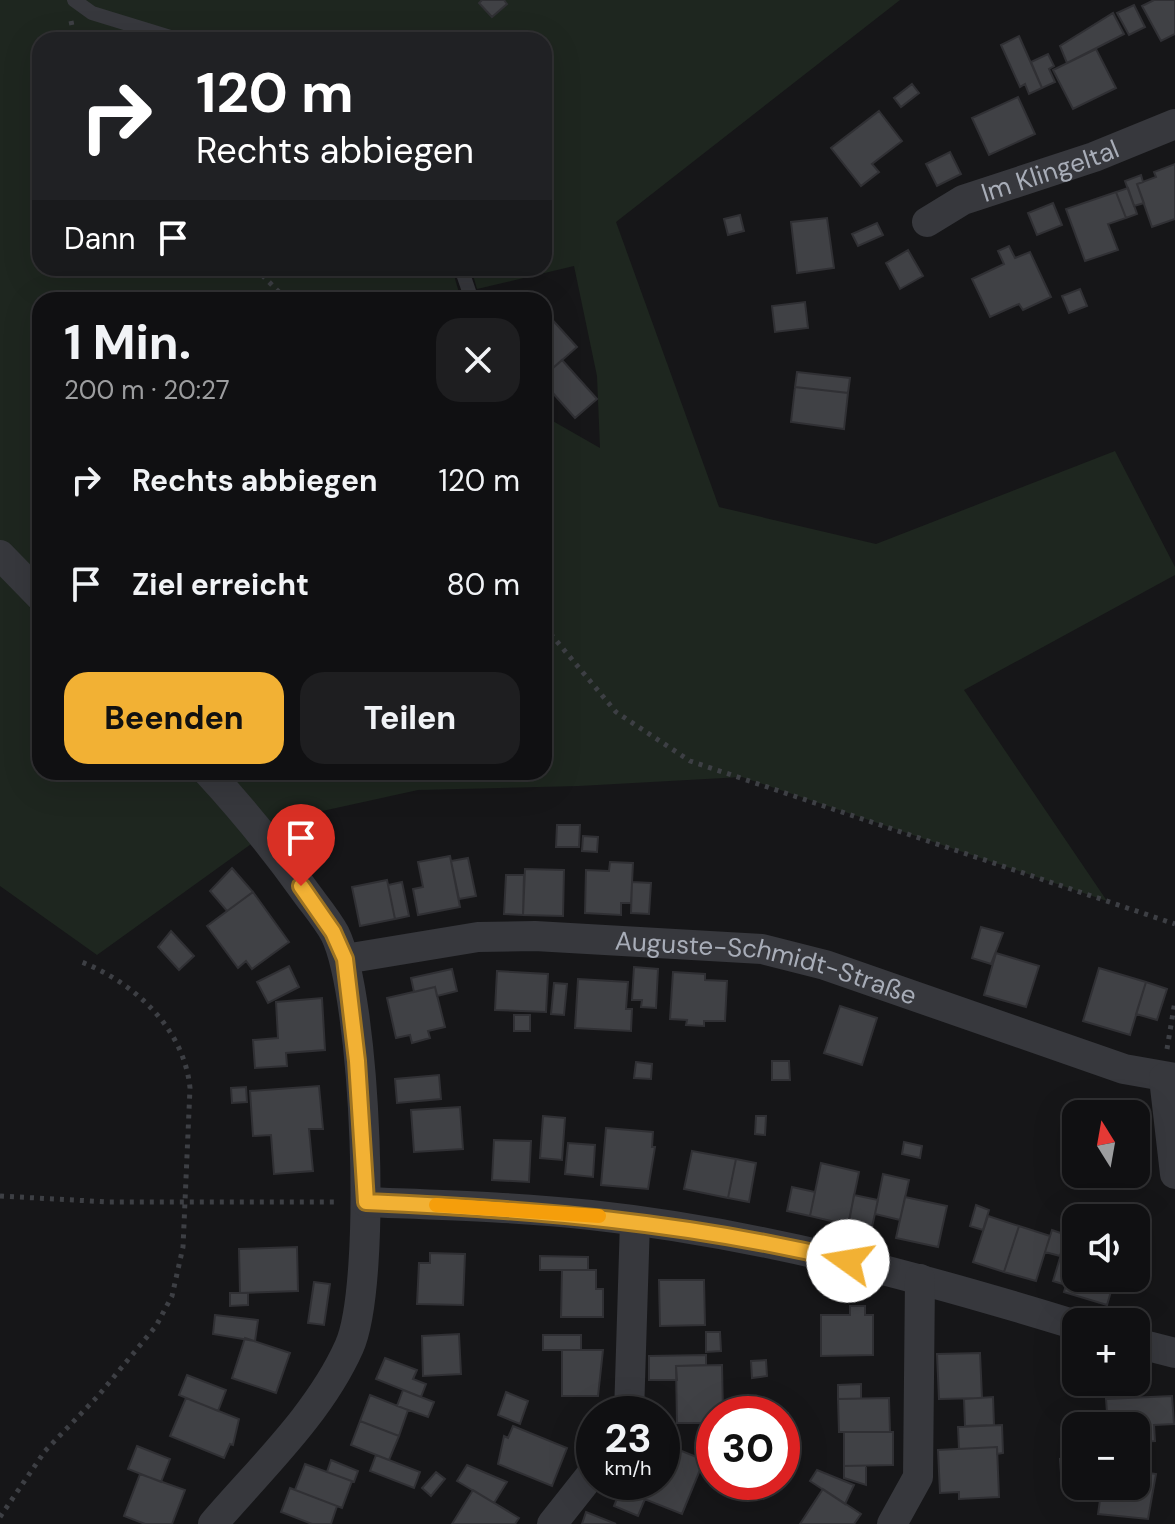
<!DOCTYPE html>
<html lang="de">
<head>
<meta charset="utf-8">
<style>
  :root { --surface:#101012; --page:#1e1e20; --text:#f1f3f6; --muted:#9c9d9f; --line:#303032; --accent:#f2b134 }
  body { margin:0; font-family:"DM Sans",sans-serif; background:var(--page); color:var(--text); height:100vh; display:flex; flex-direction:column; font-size:30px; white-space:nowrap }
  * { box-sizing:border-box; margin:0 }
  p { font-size:26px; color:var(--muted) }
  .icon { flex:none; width:44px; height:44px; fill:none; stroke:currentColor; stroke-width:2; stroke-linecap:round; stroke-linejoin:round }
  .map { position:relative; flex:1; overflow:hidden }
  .sheet { position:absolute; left:32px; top:292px; width:520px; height:488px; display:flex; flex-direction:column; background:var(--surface); border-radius:24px; box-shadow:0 8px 32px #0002,0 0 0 2px var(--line) }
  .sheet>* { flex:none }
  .hud { position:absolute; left:32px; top:32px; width:520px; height:244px; border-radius:24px; box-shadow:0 8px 32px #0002,0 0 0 2px var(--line); background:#202124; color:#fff; overflow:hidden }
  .needle { width:52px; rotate:349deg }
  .fabs { position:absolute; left:1062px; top:1100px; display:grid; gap:16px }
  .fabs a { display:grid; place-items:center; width:88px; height:88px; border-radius:16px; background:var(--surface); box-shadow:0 8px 32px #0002,0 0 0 2px var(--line); font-size:40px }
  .speed { position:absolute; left:576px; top:1396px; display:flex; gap:16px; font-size:40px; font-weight:700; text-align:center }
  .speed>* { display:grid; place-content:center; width:104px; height:104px; border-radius:50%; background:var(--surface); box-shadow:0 8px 32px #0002,0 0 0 2px var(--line); line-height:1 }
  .speed small { font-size:20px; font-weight:400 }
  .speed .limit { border:12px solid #d22; background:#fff; color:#111 }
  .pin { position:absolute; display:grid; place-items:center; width:68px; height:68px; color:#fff; margin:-82px -34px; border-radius:50% 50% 50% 0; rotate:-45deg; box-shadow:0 0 8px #0007 }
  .pin .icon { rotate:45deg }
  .me { position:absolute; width:88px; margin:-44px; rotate:283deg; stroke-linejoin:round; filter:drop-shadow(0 0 6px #0008) }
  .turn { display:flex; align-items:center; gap:28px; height:168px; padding:0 32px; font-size:36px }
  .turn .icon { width:104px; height:104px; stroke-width:2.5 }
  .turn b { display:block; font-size:56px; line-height:68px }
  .then { display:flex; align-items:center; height:76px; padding:0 32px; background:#0003; gap:16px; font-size:30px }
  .round { display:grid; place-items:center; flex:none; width:84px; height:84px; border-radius:24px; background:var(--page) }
  .summary { display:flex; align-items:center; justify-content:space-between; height:136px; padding:0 32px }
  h1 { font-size:48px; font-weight:800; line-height:60px }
  .action { display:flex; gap:16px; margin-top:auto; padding:16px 32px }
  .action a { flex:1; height:92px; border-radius:24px; background:var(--accent); color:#111; font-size:32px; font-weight:800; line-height:92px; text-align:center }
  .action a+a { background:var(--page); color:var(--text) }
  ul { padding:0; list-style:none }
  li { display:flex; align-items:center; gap:24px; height:104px; padding:0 32px }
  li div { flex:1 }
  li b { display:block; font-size:30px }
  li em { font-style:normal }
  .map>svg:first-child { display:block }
</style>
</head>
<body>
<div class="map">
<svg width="1175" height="1524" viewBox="0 0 1175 1524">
  <rect width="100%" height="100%" fill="#161618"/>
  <path fill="#1e261f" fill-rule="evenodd" d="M0,0h900l-284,222 103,285 157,37 239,-93 60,116v8l-211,115 143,211 -365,-124 -163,9 -161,4 -132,29 -189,136 -97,-69zM40,40h504v228h-73l6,21 97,-23 23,110 3,72 -56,-32v356h-504v-472h421l-9,-32h-412z"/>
  <path fill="#404145" stroke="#303034" stroke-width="2" d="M482,0h22l3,4 -15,13 -13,-14z
    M1154,0h21v34l-14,7 -19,-35z
    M1134,5l11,22 -16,8 -12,-22z
    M1113,13l11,21 -57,29 -7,-17z
    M1019,36l23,52 -13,6 -4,-10 -5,3 -19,-42z
    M1096,49l20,39 -43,21 -20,-39z
    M1048,54l6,12 -5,3 6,13 -13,6 -11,-26z
    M912,84l7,9 -18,14 -7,-9z
    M1018,97l17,37 -46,21 -17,-37z
    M879,111l23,30 -30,23 7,8 -18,14 -30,-38z
    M950,152l11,22 -24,12 -11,-22z
    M1175,164v55l-23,8 -15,-43 19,-7 -2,-5z
    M1141,175l2,7 -6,2 7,19 -10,3 -9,-25z
    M1128,188l9,26 -11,4 -10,-26z
    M1116,192l10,26 -18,6 10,26 -33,11 -19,-52z
    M1053,203l9,22 -25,10 -9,-22z
    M740,215l4,16 -16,4 -4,-16z
    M827,218l7,50 -37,5 -6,-51z
    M877,223l6,12 -25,11 -6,-12z
    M1009,246l6,12 15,-6 21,45 -28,13 -4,-6 -29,13 -18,-38 32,-15 -6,-13z
    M908,250l15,26 -23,13 -14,-26z
    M1080,289l7,17 -18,7 -7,-17z
    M805,302l3,26 -33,4 -3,-26z
    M548,315l29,32 -33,29v-57z
    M562,360l35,39 -22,19 -31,-35v-7z
    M797,372l53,6 -2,15 -53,-6z
    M795,387l53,6 -4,36 -53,-7z
    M557,825h23l-1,22h-23z
    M583,836l15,1 -1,15 -15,-1z
    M450,856l10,51 -42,8 -5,-26 10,-2 -5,-25z
    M468,858l8,38 -17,3 -8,-38z
    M610,862l23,1 -2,40h-10v12l-36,-2 1,-43 23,1z
    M232,868l21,24 -26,19 -17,-20z
    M525,869l39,1 -1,46 -40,-1z
    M506,875h18l-1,40 -19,-1z
    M387,880l8,39 -35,7 -8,-39z
    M402,882l7,34 -14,3 -7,-34z
    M632,882l19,1 -2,31 -18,-1z
    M253,892l36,50 -37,27 -6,-8 -8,7 -31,-42z
    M981,927l22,6 -12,31 -19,-6z
    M171,931l23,25 -15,14 -21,-23z
    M996,953l43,13 -13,41 -42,-12z
    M289,966l10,21 -31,16 -11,-21z
    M634,967l24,2 -2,39 -15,-1 1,-7h-10z
    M1099,968l47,14 -16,53 -47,-14z
    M452,969l5,22 -20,5 -2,-9 -21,5 -3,-14z
    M497,971l51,3 -2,38 -51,-2z
    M673,972l32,2v6l22,1 -2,40h-21v5l-18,-1 1,-5 -17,-1z
    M578,979l50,3 -2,27h6l-1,22 -56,-3z
    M1146,982l21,7 -10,31 -21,-6z
    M554,983l13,1 -3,31 -13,-1z
    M435,987l10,40 -17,4 2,7 -18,5 -2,-8 -14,3 -9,-40z
    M322,998l3,52 -39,3 1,13 -32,2 -2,-28 25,-2 -2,-36z
    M840,1006l37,12 -15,47 -38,-12z
    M514,1015h16v16h-16z
    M772,1061h17l1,19h-18z
    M636,1062l16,2 -1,15 -17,-1z
    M439,1075l2,24 -44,4 -2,-24z
    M319,1086l4,43h-14l4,42 -39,3 -3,-39 -18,1 -3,-45z
    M246,1087l1,15 -15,1 -1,-15z
    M460,1107l3,42 -49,3 -3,-42z
    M543,1116l22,2 -3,42 -22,-2z
    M756,1116h10l-1,19 -10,-1z
    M606,1128l47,4 -1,15h3l-7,42 -47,-4z
    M494,1140l37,1 -2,41 -37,-2z
    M904,1142l18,4 -2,12 -18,-4z
    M568,1143l27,2 -2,32 -28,-3z
    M692,1151l44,8 -8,39 -44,-9z
    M736,1159l20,4 -7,39 -21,-4z
    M821,1163l38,9 -11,53 -38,-9z
    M883,1174l26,6 -9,40 -25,-6z
    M792,1187l23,5 -5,24 -23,-5z
    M854,1195l24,5 -6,27 -23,-5z
    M905,1197l42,9 -9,41 -42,-9z
    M976,1205l13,5 -6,20 -13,-4z
    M988,1216l31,10 -15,46 -31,-10z
    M1019,1226l31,10 -14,45 -32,-9z
    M1052,1230l14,5 -6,21 -15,-4z
    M297,1247l1,44 -58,2 -1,-44z
    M1076,1252v26h39l-8,27 -43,-13z
    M430,1253l35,1 -2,51 -46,-1 2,-41h11z
    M540,1256l48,1v13h-48z
    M1060,1258l13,4 -7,23 -13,-4z
    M562,1270h34v19h7v28h-42z
    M659,1280h45l1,45 -45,1z
    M314,1282l16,2 -6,41 -16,-2z
    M230,1293h18v12l-18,1z
    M850,1306h15v9h8v40l-52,1v-41h29z
    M215,1315l43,5 -3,21 -42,-7z
    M706,1332h14l1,19 -15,1z
    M459,1334l2,40 -38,2 -1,-40z
    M543,1335h38v15h-38z
    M245,1338l45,15 -14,40 -44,-15z
    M562,1350h41l-5,46h-36z
    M980,1353l2,45 -43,1 -2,-45z
    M706,1355v10l-30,1 1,14h-28v-24z
    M385,1358l32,12 -4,9 13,5 -5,13 -45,-18z
    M766,1360l1,16 -15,2 -1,-17z
    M722,1365l1,49h-9v15h-6v-6h-31l-1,-57z
    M187,1375l39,15 -8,21 -39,-16z
    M861,1384v15h-23v-14z
    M403,1390l31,12 -6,15 -31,-11z
    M506,1392l22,9 -8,23 -22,-9z
    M370,1395l38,15 -9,26 -39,-15z
    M1172,1396l2,28 -20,1 1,16 -19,1v-16h-28l-2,-27z
    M993,1397l1,28 -29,1 -1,-27z
    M186,1398l53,21 -6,26 -3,-1 -6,14 -54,-22z
    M889,1398l1,34h-51l-1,-33z
    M788,1413l1,27 -7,1v-27h-7z
    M360,1421l39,15 -10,24 -38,-15z
    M1002,1425l1,28 -6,1v-7l-38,2 -1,-22z
    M513,1426l54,22 -15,38 -54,-22 6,-28 4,2z
    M844,1432h49v33l-49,1z
    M662,1443l42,17 -22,54 -53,-21 5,-11h28z
    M137,1446l33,13 -9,23 -33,-13z
    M997,1447l2,50 -40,2v-7l-19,1 -2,-43z
    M376,1455l44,17 -6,16 -44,-17z
    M1073,1458l2,13 -14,2 -1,-14z
    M331,1460l27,11 -4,11 -27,-10z
    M305,1464l47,17 -10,27 -47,-18z
    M467,1465l40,17 -13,21 -37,-22z
    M844,1466h22v19l-22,-7z
    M817,1470l37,15 -9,19 -35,-23z
    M1136,1471l20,3 -8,45 -50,-5 4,-28h34z
    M436,1472l9,7 -14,17 -9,-8z
    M140,1474l45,16 -13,34h-27l-21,-8z
    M290,1488l47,18 -6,18h-19l-31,-12z
    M621,1489l24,10 -7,17 -24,-10z
    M823,1489l38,25 -7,10h-54z
    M473,1490l46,28 -4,6h-63z
    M586,1512l30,12h-34z"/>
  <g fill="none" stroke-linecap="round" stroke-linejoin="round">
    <path stroke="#3d3f44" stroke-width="5" stroke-dasharray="4 6" stroke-linecap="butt" d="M71,21l4,19
      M255,268l32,32
      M544,626l72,86 74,49 485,163
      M1167,1049l8,-48
      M0,1196l109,6h230
      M0,1517l45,-66 53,-55 58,-70 16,-30 11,-49 7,-159c-6,-60 -56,-106 -111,-127"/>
    <path stroke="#37383d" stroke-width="14" d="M74,0l18,13 88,27
      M461,268l11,32"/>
    <g stroke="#37383d" stroke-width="30">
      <path id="s1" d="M927,222l36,-22 131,-43 81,-33"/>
      <path d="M0,555l40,41"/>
      <path d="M208,772c35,38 66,76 96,118 10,14 23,29 31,44 31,63 43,349 14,413 -30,67 -89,122 -136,177"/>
      <path id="s2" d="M345,959l133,-22 57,-1 227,13 63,16 299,104 51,9"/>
      <path d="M1164,1078l11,96"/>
      <path d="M366,1202c75,3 151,5 225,13 166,18 326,61 485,110"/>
      <path d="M1136,1343l39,10"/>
      <path d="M629,1414l6,-193"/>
      <path d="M552,1524l42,-53"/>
      <path d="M892,1524l26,-47 2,-198"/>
    </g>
  </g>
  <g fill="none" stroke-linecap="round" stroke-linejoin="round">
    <g stroke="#9d7322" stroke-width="20">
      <path id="route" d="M301,886l32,46 12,27 12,102 9,141c164,7 322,20 482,59"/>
    </g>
    <use href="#route" stroke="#f2b134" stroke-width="14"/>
    <path stroke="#f59e0b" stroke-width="14" d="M436,1205l163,11"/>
  </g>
  <g text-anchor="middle" stroke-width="8" stroke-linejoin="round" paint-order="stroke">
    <g font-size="26" fill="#a8adb8" stroke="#111113">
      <text dy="9" stroke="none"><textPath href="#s1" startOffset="134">Im Klingeltal</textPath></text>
      <text dy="9" stroke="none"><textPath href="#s2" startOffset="426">Auguste-Schmidt-Straße</textPath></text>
    </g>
  </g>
</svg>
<div class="fabs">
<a><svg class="needle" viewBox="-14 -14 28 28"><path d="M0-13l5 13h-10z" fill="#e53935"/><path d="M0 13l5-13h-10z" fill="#9c9d9f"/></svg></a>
<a><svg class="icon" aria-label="sound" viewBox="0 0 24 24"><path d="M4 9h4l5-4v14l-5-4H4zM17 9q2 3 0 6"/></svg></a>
<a>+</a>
<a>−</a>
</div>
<div class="speed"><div>23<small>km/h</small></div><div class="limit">30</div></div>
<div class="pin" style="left:301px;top:886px;background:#d93025"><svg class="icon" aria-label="arrive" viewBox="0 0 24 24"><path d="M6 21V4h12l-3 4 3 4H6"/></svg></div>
<svg class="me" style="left:848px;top:1261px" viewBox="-20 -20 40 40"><circle r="19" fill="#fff"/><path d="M0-13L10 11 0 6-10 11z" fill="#f2b134"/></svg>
<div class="hud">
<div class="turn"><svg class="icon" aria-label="right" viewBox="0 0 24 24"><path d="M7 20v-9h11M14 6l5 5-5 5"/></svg><div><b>120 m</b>Rechts abbiegen</div></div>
<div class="then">Dann<svg class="icon" aria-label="arrive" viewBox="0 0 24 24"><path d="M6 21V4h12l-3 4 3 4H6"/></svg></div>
</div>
<section class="sheet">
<div class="summary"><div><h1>1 Min.</h1><p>200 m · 20:27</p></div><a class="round"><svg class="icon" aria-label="close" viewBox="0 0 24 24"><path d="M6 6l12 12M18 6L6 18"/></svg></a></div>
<ul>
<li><svg class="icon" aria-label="right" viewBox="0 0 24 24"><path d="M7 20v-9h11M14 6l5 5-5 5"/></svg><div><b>Rechts abbiegen</b></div><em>120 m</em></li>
<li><svg class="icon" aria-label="arrive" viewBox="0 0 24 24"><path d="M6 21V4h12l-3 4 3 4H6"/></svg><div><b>Ziel erreicht</b></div><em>80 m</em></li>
</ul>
<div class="action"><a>Beenden</a><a>Teilen</a></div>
</section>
</div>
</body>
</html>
